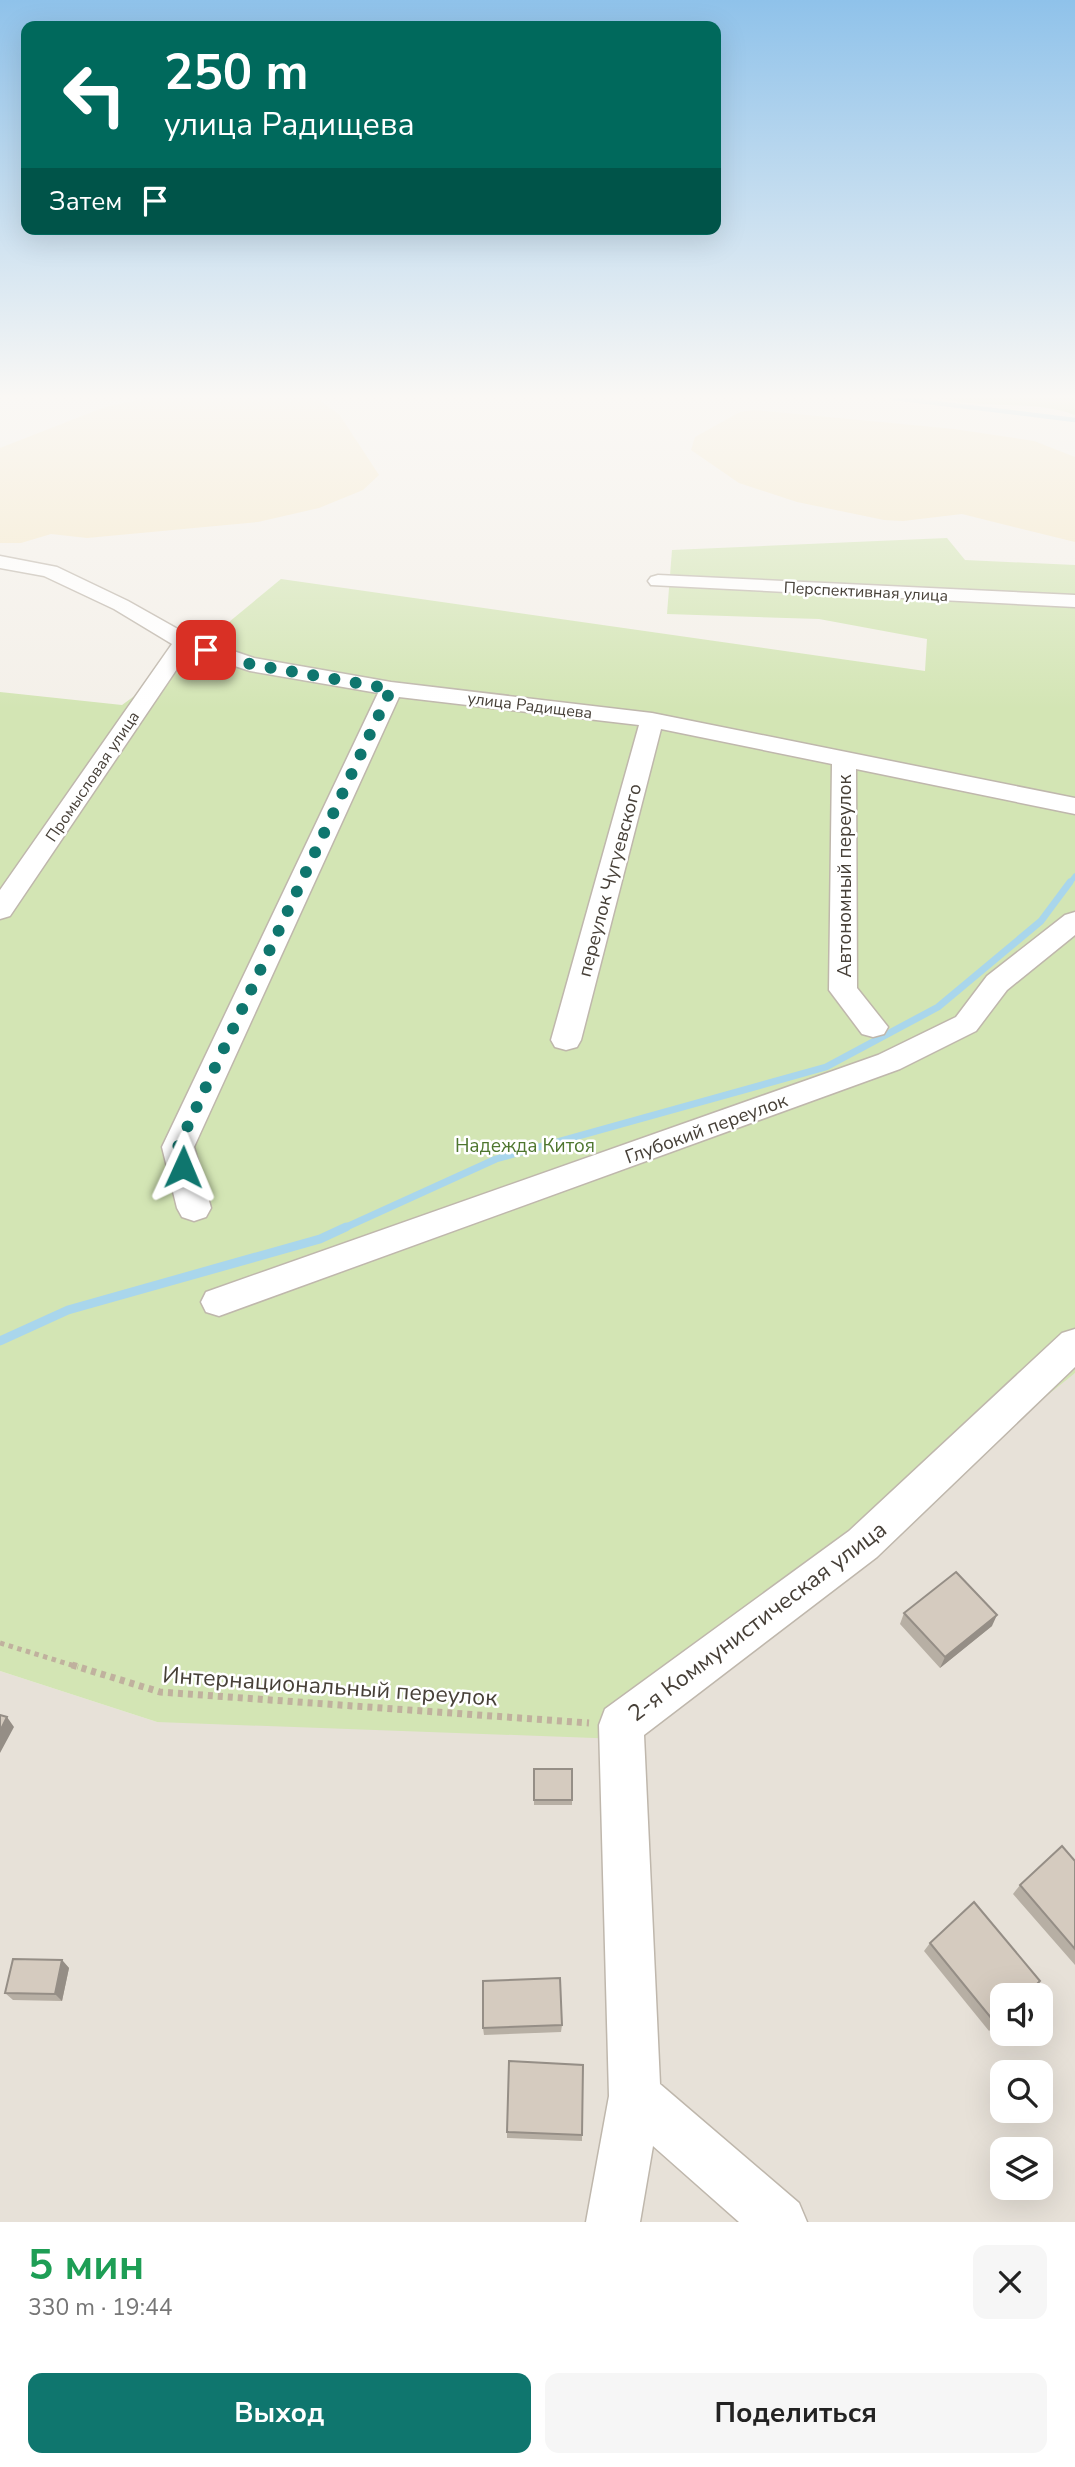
<!DOCTYPE html>
<html lang="ru">
<head>
<meta charset="utf-8">
<style>
  :root { --surface:#fff; --page:#f6f6f6; --text:#222; --muted:#767676; --accent:#0f766e }
  body { margin:0; font-family:"Nunito Sans",sans-serif; background:var(--page); color:var(--text); height:100vh; display:flex; flex-direction:column; font-size:26px; white-space:nowrap }
  * { box-sizing:border-box; margin:0 }
  p { font-size:23px; color:var(--muted) }
  .icon { flex:none; width:38px; height:38px; fill:none; stroke:currentColor; stroke-width:2; stroke-linecap:round; stroke-linejoin:round }
  .map { position:relative; height:2222px; overflow:hidden }
  .sheet { display:flex; flex-direction:column; background:var(--surface); flex:1 }
  .sheet>* { flex:none }
  .top-card { position:absolute; left:21px; top:21px; width:700px; height:214px; border-radius:14px; box-shadow:0 7px 28px #0002; background:#00695c; color:#fff; overflow:hidden }
  .fabs { position:absolute; left:990px; top:1983px; display:grid; gap:14px }
  .fabs a { display:grid; place-items:center; width:63px; height:63px; border-radius:14px; background:var(--surface); box-shadow:0 7px 28px #0002; font-size:35px }
  .pin { position:absolute; display:grid; place-items:center; width:60px; height:60px; color:#fff; margin:-30px; border-radius:14px; box-shadow:0 4px 10px #0006 }
  .me { position:absolute; width:77px; margin:-38px; rotate:1deg; stroke-linejoin:round; filter:drop-shadow(0 0 5px #0008) }
  .turn { display:flex; align-items:center; gap:24px; height:147px; padding:0 28px; font-size:32px }
  .turn .icon { width:91px; height:91px; stroke-width:2.5 }
  .turn b { display:block; font-size:49px; line-height:60px }
  .then { display:flex; align-items:center; height:66px; padding:0 28px; background:#0003; gap:14px; font-size:26px }
  .round { display:grid; place-items:center; flex:none; width:74px; height:74px; border-radius:14px; background:var(--page) }
  .headline { display:flex; align-items:center; justify-content:space-between; height:119px; padding:0 28px }
  h1 { font-size:42px; font-weight:700; line-height:52px; color:#1e9e55 }
  .button { display:flex; gap:14px; margin-top:auto; padding:14px 28px }
  .button a { flex:1; height:80px; border-radius:14px; background:var(--accent); color:#fff; font-size:28px; font-weight:700; line-height:80px; text-align:center }
  .button a+a { background:var(--page); color:var(--text) }
  .map>svg:first-child { display:block }
</style>
</head>
<body>
<div class="map">
<svg width="1075" height="2222" viewBox="0 0 1075 2222">
  <rect width="100%" height="100%" fill="#f4f0e9"/>
  <path fill="#e7e1d8" fill-rule="evenodd" d="M1075,1373v849h-1075v-551l157,51zM1003,1995h38v39h-38zM1003,2072h38v38h-38zM1003,2149h38v39h-38z"/>
  <path fill="#d3e5b4" d="M940,398h135v17c-44,-16 -91,-5 -135,-17z
    M947,538l18,22 110,5v808l-454,366 -464,-17 -157,-51v-979l122,13 56,-41 103,-85 644,92 2,-32 -108,-20 -152,-5 5,-64z"/>
  <path fill="#f5e8c8" d="M147,398h169l23,16 40,61 -16,15 -44,18 -61,14 -171,16 -36,-4 -30,9h-21v-95l105,-41z
    M754,410l200,19 80,12 41,16v85l-113,-28 -59,7 -19,-1 -87,-18 -58,-19 -48,-33 4,-13 45,-25z"/>
  <g fill="none" stroke-linecap="round" stroke-linejoin="round">
    <path stroke="#a9d6ec" stroke-width="4.5" d="M894,398l181,22"/>
    <path stroke="#a9d6ec" stroke-width="5" d="M1069,884l6,-8"/>
    <path stroke="#a9d6ec" stroke-width="7" d="M342,1229l154,-70 330,-92 112,-60 103,-86 29,-39"/>
    <path stroke="#a9d6ec" stroke-width="9" d="M0,1341l68,-31 252,-71 26,-12"/>
    <g stroke="#bfb7ac" stroke-width="3">
      <path id="minor" d="M0,556l57,11 71,34 64,36 62,21 137,24 261,31 423,85v16l-219,-45 1,219 31,39 -4,7 -11,3 -11,-3 -33,-44 3,-226 -171,-35 -80,311 -4,7 -11,3 -11,-3 -4,-7 88,-315 -240,-28 -205,450 17,61 -5,9 -12,4 -12,-4 -5,-9 -15,-61 216,-454 -128,-22 -61,-20 -179,265 -10,3v-29l172,-246 -58,-35 -70,-33 -44,-8z
        M658,575l417,20v12l-424,-22 -3,-4 3,-4z
        M1075,912v23l-68,55 -31,41 -76,38 -681,247 -13,-4 -5,-10 5,-10 672,-237 78,-38 31,-41 78,-61z
        M1075,1329v38l-198,190 -233,178 16,349 139,119 8,19h-68l-86,-76 -13,76h-54l23,-126 -10,-371 6,-16 244,-178 213,-198z"/>
    </g>
    <path stroke="#c0b19e" stroke-width="5" stroke-dasharray="4.5 4.5" stroke-linecap="butt" d="M0,1643l78,24"/>
    <path stroke="#c0b19e" stroke-width="7" stroke-dasharray="5 5" stroke-linecap="butt" d="M72,1665l88,27 429,31"/>
    <use href="#minor" fill="#fff" fill-rule="evenodd"/>
  </g>
  <path fill="#b7afa4" d="M904,1613l88,13 -52,42 -40,-44z
    M534,1769h38v36h-38z
    M1075,1861v104l-62,-71 7,-9z
    M930,1943l73,75 -14,13 -65,-80z
    M62,1960l7,8 -7,33 -49,-1 -8,-7z
    M562,2025l-1,7 -77,3 -1,-7z
    M507,2132l75,3v6l-75,-3z"/>
  <path fill="#958e86" d="M997,1615l-5,11 -52,42 5,-11z
    M7,1717l7,10 -14,26v-22z
    M62,1960l7,8 -7,33 -7,-7z"/>
  <path fill="#d5cbbf" stroke="#958e86" stroke-width="2" d="M956,1572l41,43 -52,42 -41,-44z
    M0,1715l7,2 -7,14z
    M534,1769h38v31h-38z
    M1062,1846l13,15v88l-55,-64z
    M974,1902l66,79 -14,14h-23v22l-7,7 -66,-81z
    M13,1959l49,1 -7,34 -50,-1z
    M560,1978l2,47 -79,3v-47z
    M509,2061l74,4 -1,70 -75,-3z"/>
  <linearGradient id="sky" x2="0" y2="1"><stop stop-color="#8fc2ea"/><stop offset="0.56" stop-color="#faf8f5"/><stop offset="1" stop-color="#faf8f5" stop-opacity="0"/></linearGradient>
  <rect width="1075" height="709" fill="url(#sky)"/>
  <g fill="none" stroke-linecap="round" stroke-linejoin="round">
    <path stroke="#0f766e" stroke-width="12" stroke-dasharray="0 21.6" d="M183,1167l-5,-20 213,-458 -141,-25 -44,-14"/>
  </g>
  <g text-anchor="middle" stroke-width="5" stroke-linejoin="round" paint-order="stroke">
    <g font-size="16" fill="#474038" stroke="#fff">
      <text transform="translate(866 591) rotate(3)" y="6">Перспективная улица</text>
      <text transform="translate(530 705) rotate(7)" y="6">улица Радищева</text>
      <text transform="translate(92 776) rotate(-56)" y="6">Промысловая улица</text>
    </g>
    <g font-size="19" fill="#474038" stroke="#fff">
      <text transform="translate(844 876) rotate(-90)" y="7">Автономный переулок</text>
      <text transform="translate(609 880) rotate(-75)" y="7">переулок Чугуевского</text>
      <text transform="translate(706 1128) rotate(-20)" y="7">Глубокий переулок</text>
    </g>
    <g font-size="19" fill="#4e762e" stroke="#fff">
      <text x="525" y="1152">Надежда Китоя</text>
    </g>
    <g font-size="23" fill="#474038" stroke="#fff">
      <text transform="translate(757 1621) rotate(-37)" y="8">2-я Коммунистическая улица</text>
      <text transform="translate(330 1686) rotate(4)" y="8">Интернациональный переулок</text>
    </g>
  </g>
</svg>
<div class="fabs">
<a><svg class="icon" aria-label="sound" viewBox="0 0 24 24"><path d="M4 9h4l5-4v14l-5-4H4zM17 9q2 3 0 6"/></svg></a>
<a><svg class="icon" aria-label="search" viewBox="0 0 24 24"><circle cx="10" cy="10" r="6"/><path d="M15 15l6 6"/></svg></a>
<a><svg class="icon" aria-label="layers" viewBox="0 0 24 24"><path d="M12 4l9 5-9 5-9-5zM3 14l9 5 9-5"/></svg></a>
</div>
<div class="pin" style="left:206px;top:650px;background:#d93025"><svg class="icon" aria-label="arrive" viewBox="0 0 24 24"><path d="M6 21V4h12l-3 4 3 4H6"/></svg></div>
<svg class="me" style="left:183px;top:1167px" viewBox="-20 -20 40 40"><path d="M0-17L14 15 0 8-14 15z" fill="#0f766e" stroke="#fff" stroke-width="4"/></svg>
<div class="top-card">
<div class="turn"><svg class="icon" aria-label="left" viewBox="0 0 24 24"><path d="M17 20v-9H6M10 6l-5 5 5 5"/></svg><div><b>250 m</b>улица Радищева</div></div>
<div class="then">Затем<svg class="icon" aria-label="arrive" viewBox="0 0 24 24"><path d="M6 21V4h12l-3 4 3 4H6"/></svg></div>
</div>
</div>
<section class="sheet">
<div class="headline"><div><h1>5 мин</h1><p>330 m · 19:44</p></div><a class="round"><svg class="icon" aria-label="close" viewBox="0 0 24 24"><path d="M6 6l12 12M18 6L6 18"/></svg></a></div>
<div class="button"><a>Выход</a><a>Поделиться</a></div>
</section>
</body>
</html>
